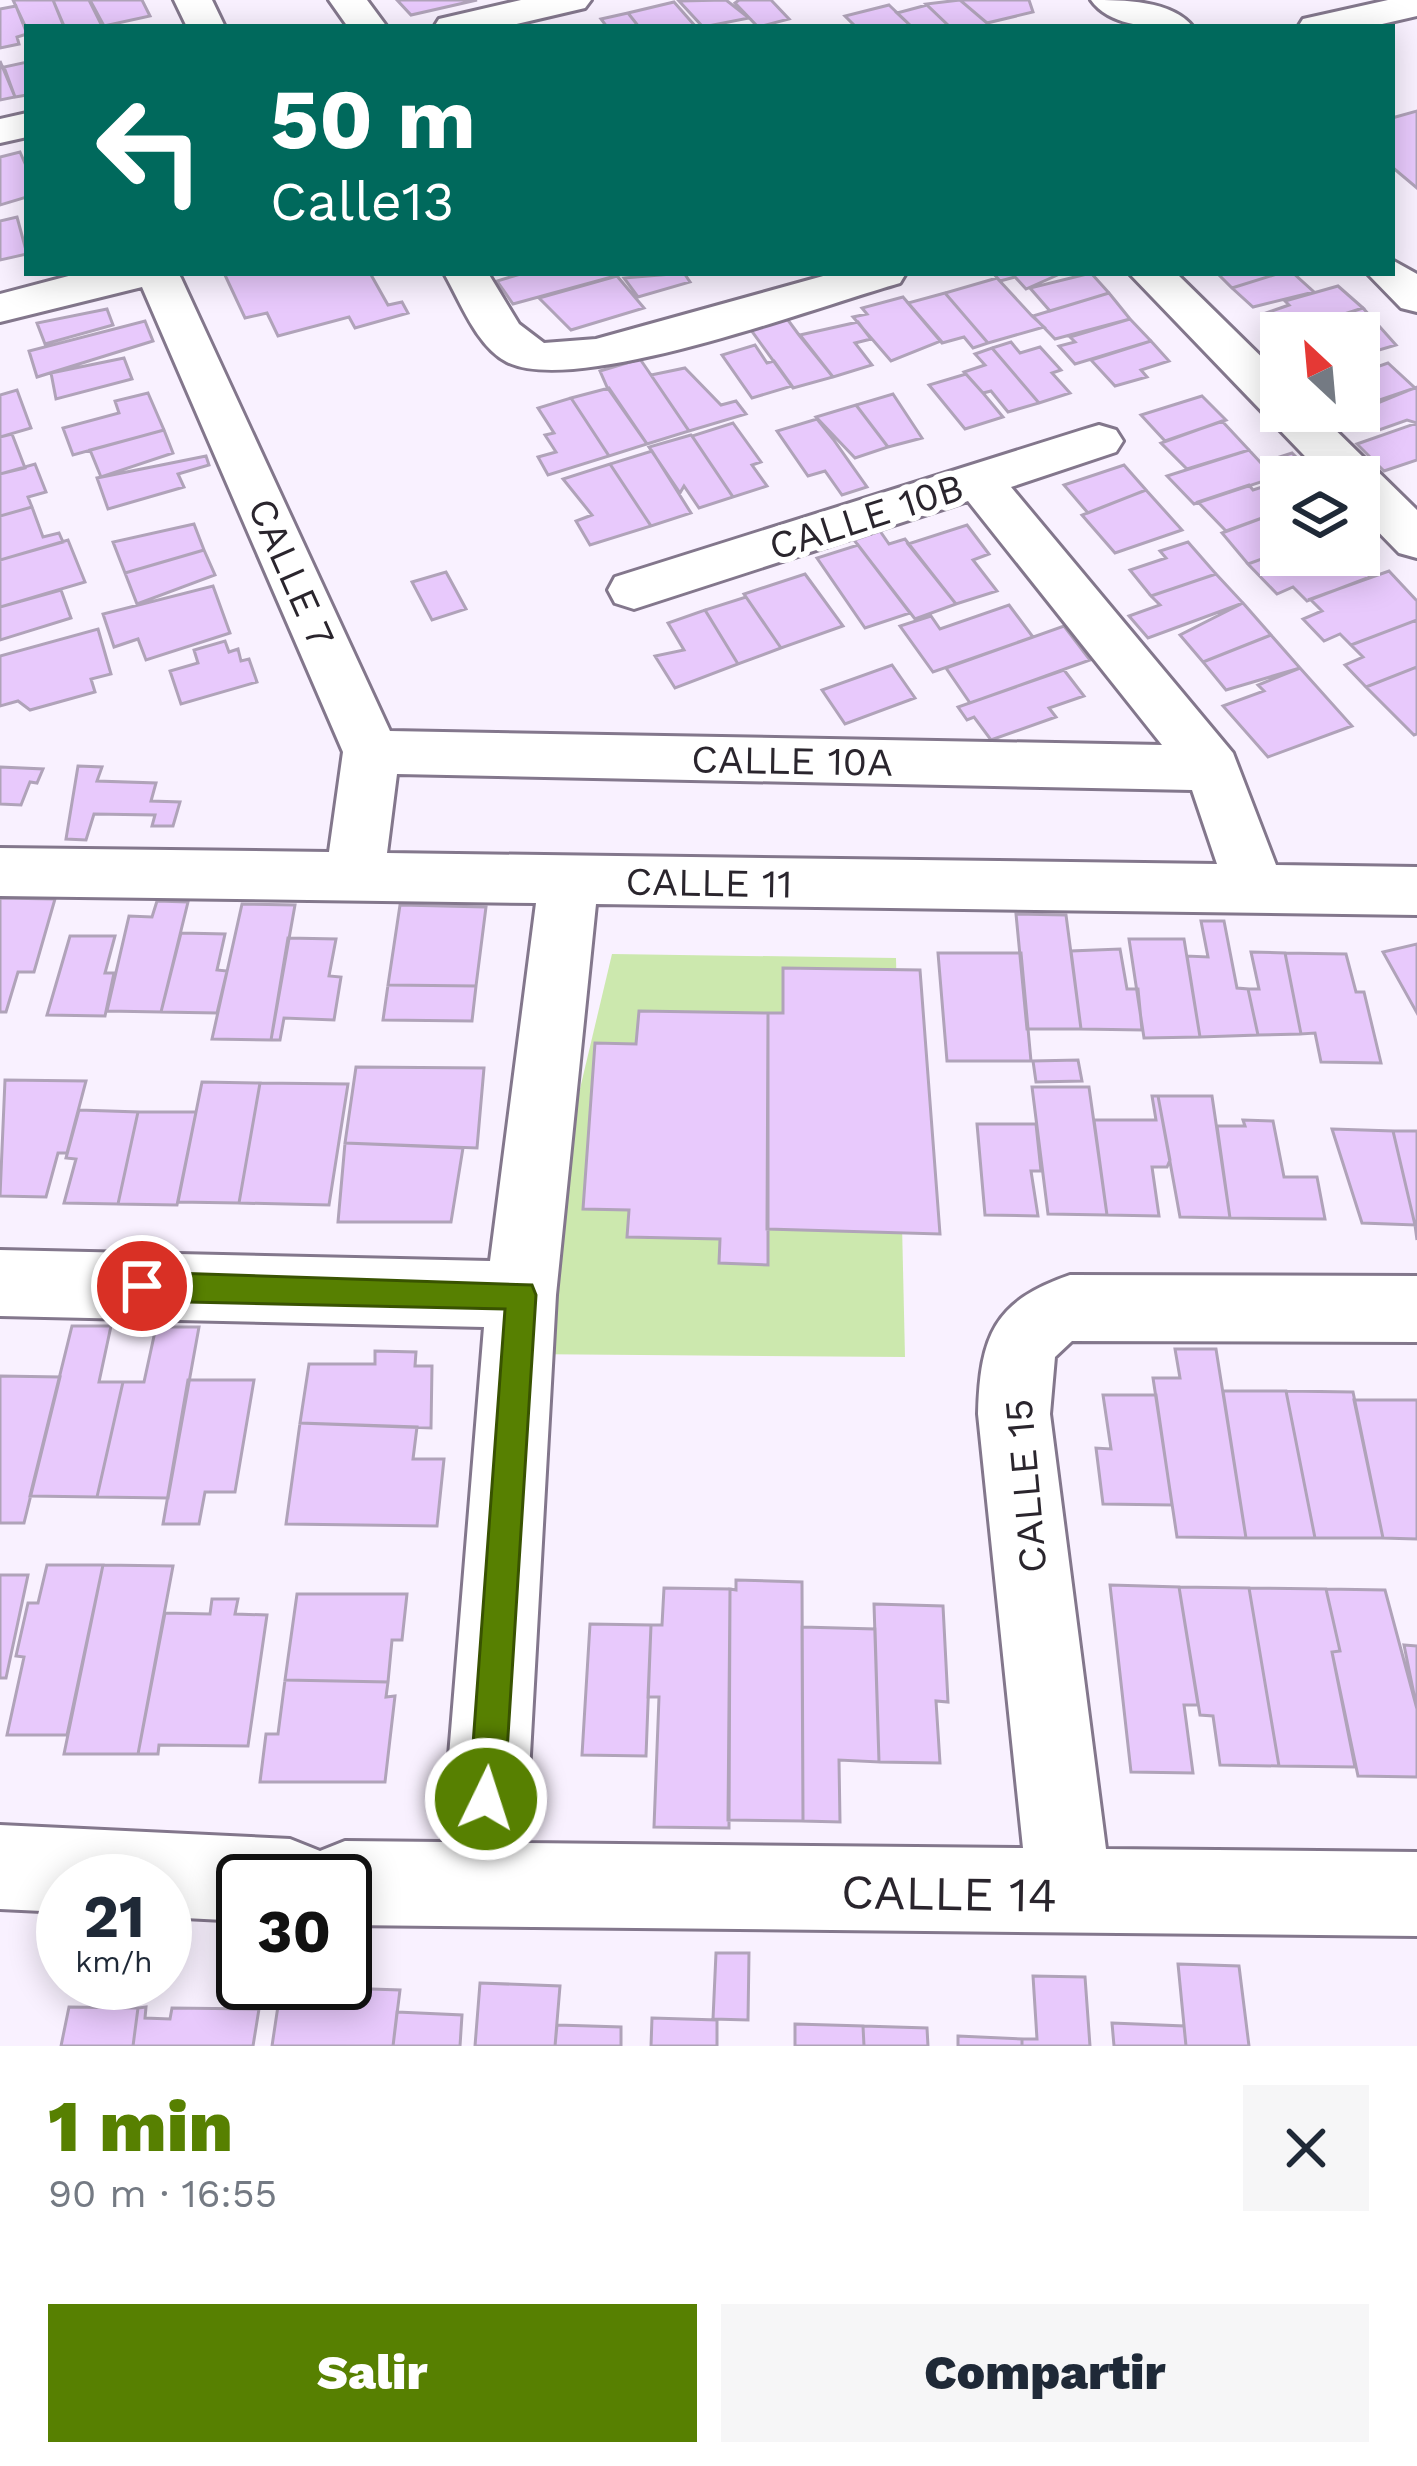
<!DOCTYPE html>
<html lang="es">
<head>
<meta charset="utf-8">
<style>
  :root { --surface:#fff; --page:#f6f6f7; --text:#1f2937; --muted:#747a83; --accent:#578001 }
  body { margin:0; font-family:"Work Sans",sans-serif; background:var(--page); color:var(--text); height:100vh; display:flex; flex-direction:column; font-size:45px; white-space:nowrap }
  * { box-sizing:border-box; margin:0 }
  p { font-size:39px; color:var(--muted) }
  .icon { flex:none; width:66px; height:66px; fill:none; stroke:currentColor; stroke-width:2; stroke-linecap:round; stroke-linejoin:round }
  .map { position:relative; height:2046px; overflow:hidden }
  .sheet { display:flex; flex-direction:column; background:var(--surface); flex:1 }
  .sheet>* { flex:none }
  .hud { position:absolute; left:24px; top:24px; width:1371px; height:252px; border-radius:0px; box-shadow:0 6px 30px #0003; background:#00695c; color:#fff; overflow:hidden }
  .needle { width:78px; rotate:334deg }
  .buttons { position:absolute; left:1260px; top:312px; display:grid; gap:24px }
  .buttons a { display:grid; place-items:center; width:120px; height:120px; border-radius:0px; background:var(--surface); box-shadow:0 6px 30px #0003; font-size:60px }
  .speed { position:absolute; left:36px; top:1854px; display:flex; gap:24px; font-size:60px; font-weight:700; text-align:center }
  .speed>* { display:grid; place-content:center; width:156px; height:156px; border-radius:50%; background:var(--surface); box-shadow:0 6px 30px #0003; line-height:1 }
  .speed small { font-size:30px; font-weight:400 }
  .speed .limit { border:6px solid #111; border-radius:18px; background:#fff; color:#111 }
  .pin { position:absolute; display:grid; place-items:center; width:102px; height:102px; color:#fff; margin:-51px; border:6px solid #fff; border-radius:50%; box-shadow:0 3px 12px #0007 }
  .me { position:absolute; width:132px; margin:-66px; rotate:4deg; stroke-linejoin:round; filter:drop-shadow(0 0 9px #0008) }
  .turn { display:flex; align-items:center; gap:42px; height:252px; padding:0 48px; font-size:54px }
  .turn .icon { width:156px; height:156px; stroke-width:2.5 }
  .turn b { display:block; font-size:84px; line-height:102px }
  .round { display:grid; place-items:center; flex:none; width:126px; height:126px; border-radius:0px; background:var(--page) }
  .summary { display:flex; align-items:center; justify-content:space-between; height:204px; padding:0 48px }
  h1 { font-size:72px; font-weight:800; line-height:90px; color:var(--accent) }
  .primary-button { display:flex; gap:24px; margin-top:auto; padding:24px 48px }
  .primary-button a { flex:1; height:138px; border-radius:0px; background:var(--accent); color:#fff; font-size:48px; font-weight:800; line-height:138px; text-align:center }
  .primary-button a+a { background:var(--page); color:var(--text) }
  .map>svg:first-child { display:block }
</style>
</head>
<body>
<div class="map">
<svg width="1417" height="2046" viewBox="0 0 1417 2046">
  <rect width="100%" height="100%" fill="#f9f1ff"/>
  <path fill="#cce8ae" d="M612,954l284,4 9,399 -388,-3z"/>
  <path fill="#e8c9fc" stroke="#b0a3b9" stroke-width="3" d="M13,0h40l11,26 -37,4z
    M53,0h36l13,26 -38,1z
    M90,0h52l8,16 -46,10z
    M397,0h80l-66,15z
    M726,0l23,18 -46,9 -24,-26z
    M739,0h32l18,19 -31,8 -23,-24z
    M960,0h69l4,12 -46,11z
    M960,0l27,23 3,4h-40l-24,-23z
    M674,2l22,25h-57l-11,-14z
    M889,5l23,22h-56l-11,-11z
    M927,5l23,22h-38l-15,-14z
    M16,6l11,28 -10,3 2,7 -19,4v-39z
    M628,13l11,14h-32l-6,-8z
    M0,61l15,36 -15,3z
    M27,62v33l-12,2 -11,-30z
    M1417,111v77l-25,-21v-49z
    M20,152l7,16v29l-27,8v-48z
    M17,217l10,37 -27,6v-39z
    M224,273h146l18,32 14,-3 6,11 -53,15 -6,-11 -71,19 -11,-23 -22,5z
    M524,273h94l1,2 -106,29 -16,-23z
    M684,273l6,9 -52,15 -14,-19z
    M993,273h69l-36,16 -11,-12 -15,4z
    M1091,273l18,20 -59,18 -20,-23z
    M1217,273h63l-48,15z
    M1280,273h13l21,19 -61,15 -21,-19z
    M617,276l27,32 -73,22 -32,-32z
    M997,278l35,38 12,11 -56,16 -43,-50z
    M1338,286l25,22 -78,25 -22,-19 26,-9 -4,-4z
    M945,293l43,50 -15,5 -9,-11 -22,6 -34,-40z
    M1109,293l21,26 -75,20 -22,-23z
    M903,297l38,44 -50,20 -38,-44 14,-3 -5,-6z
    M1363,308l33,37 -37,11v-23h-74z
    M107,309l6,16 -68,19 -8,-21z
    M785,316l14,19 34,42 -40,11 -45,-62z
    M1130,319l21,22 -76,23 -16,-18 16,-4 -5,-5z
    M145,321l8,20 -116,36 -8,-26z
    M858,322l13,17 -16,4 17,22 -39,12 -33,-42z
    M1151,341l18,20 -28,9 6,7 -32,9 -24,-26z
    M1011,342l9,11 20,-6 21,23 -9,3 18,20 -31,10 -47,-55z
    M755,345l12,18 7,-2 18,25 -40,12 -30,-43z
    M992,348l47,55 -31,9 -17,-21 -8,2 -19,-21 21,-7 -10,-11z
    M124,358l8,21 -76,20 -5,-26z
    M640,359l11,16 38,56 -42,13 -40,-57 -7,-16z
    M1388,363l27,25 -56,19 4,-29 -4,-5z
    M685,368l36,37 15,-4 10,13 -57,17 -38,-56z
    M966,374l17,19 20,24 -38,12 -36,-44z
    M1417,387v36l-10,-3 -28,10 -21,-19z
    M609,388l38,56 -38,12 -38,-58z
    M17,390l14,38 -31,9v-42z
    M148,393l16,37 -91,25 -10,-27 56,-15 -4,-12z
    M893,394l29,44 -34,9 -32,-42z
    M1202,396l24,24 -61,21 -24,-26z
    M571,398l38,58 -61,19 -10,-18 18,-5 -11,-17 9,-2 -16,-25z
    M856,405l32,42 -33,11 -39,-41z
    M817,419l16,20 34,48 -25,8 -17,-24 -17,5 -31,-45z
    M1222,421l27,29 -62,19 -26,-26z
    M733,423l28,39 -9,3 15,21 -34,11 -41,-61z
    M1417,423v37l-33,11 -27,-27z
    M164,430l9,23 -72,24 -11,-27z
    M12,434l13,34 -25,6v-37z
    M691,435l1,1 41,61 -34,11 -15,-22 -4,7 -31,-46z
    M1249,450l12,13 31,-10 14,14 -112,37 -27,-28z
    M652,451l39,62 -40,13 -41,-62z
    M206,456l3,9 -31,9 6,13 -76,22 -11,-31z
    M35,464l11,28 -18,5 4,10 -32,9v-42z
    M610,464l41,62 -61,19 -14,-24 16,-6 -29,-36z
    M1124,465l22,25 -58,23 -24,-28z
    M1281,481v30l-55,20 -28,-29 51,-17 4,5z
    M1146,490l36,40 -67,23 -33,-38z
    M32,507l11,30 16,-4 4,9 -63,18v-44z
    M1281,511v41l-33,12 -26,-31z
    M194,524l10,26 -79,23 -12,-31z
    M967,525l22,29 -16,6 24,31 -41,13 -48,-60z
    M880,531l9,13 16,-5 51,65 -41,15 -61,-79z
    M68,540l17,42 -85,25v-47z
    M1188,542l28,32 -65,22 -21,-26 36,-12 -6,-7z
    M858,545l52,68 -45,15 -48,-70z
    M204,550l11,25 -78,29 -12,-31z
    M1281,552l68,3 21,22 -63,24 -14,-14 -16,7 -29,-30z
    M1389,571l28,30v19l-66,25 -11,-11 -16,7 -21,-22 19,-8 -12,-12z
    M446,572l20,37 -34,11 -20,-38z
    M805,574l38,52 -62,22 -37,-54z
    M1216,574l27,29 -95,35 -19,-22 31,-11 -9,-9z
    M213,586l17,47 -84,27 -8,-21 -24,8 -11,-33z
    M61,590l10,28 -71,22v-33z
    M746,597l35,51 -43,16 -33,-54z
    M1243,603l28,32 -68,27 -23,-27z
    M1009,605l24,32 -100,35 -33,-46 31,-10 9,13z
    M705,610l33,54 -63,24 -20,-32 29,-6 -16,-27z
    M1417,620v47l-51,20 -21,-22 18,-8 -12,-12z
    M1064,626l26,34 -120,43 -24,-35z
    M98,629l13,45 -20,5 4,13 -65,18 -12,-9 -18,5v-50z
    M1271,635l29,33 -74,22 -23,-28z
    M225,641l4,11 9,-3 3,12 8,-2 8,23 -76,22 -11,-33 28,-8 -4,-13z
    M892,665l23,33 -70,26 -23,-34z
    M1417,667v67l-3,1 -48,-48z
    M1300,668l52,58 -84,31 -45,-51 41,-15 -6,-6z
    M1064,670l20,26 -35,12 7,9 -65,23 -17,-23 -7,3 -9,-13z
    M78,766l24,1 -5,14 59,2 -5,18 29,1 -7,24h-21l3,-11 -61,-1 -8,26 -20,-1z
    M0,767l43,2 -6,14 -7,-1 -9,23 -21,-1z
    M0,898l55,1 -21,73h-16l-12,40h-6z
    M157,901l31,1 -27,110 -54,-1 22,-95 23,1z
    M242,904l53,1 -24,135 -59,-1z
    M400,905l86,2 -10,79 -88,-1z
    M1016,914l50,1 15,114h-54z
    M1201,921h23l13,67 11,1 10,46 -58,2 -13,-81 21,1z
    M181,933l44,1 -8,36 10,1 -10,42 -56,-1z
    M70,936h45l-10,37h9l-9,43 -58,-1z
    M288,938l48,1 -7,37 12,1 -7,43 -50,-2 -4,22h-9z
    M1129,939h55l16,98 -56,1z
    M1417,944v69l-34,-61z
    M1120,949l7,40h11l4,41 -61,-1 -10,-78z
    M1251,952l34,1 16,81 -43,1 -10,-46h11z
    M938,953h83l10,108h-84z
    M1285,953l61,1 10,38h8l17,71 -60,-1 -6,-29 -14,1z
    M783,968l137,2 20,264 -173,-5 1,-216h15z
    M388,985l88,1 -4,35 -89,-1z
    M639,1011l129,2v252l-49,-2 1,-24 -93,-2 2,-27 -46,-1 12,-166 41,1z
    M1078,1060l4,21 -46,1 -3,-21z
    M356,1067l128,1 -7,80 -132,-5z
    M5,1080l81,1 -19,72h-9l-12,44 -46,-1z
    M202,1082l58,1 -21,120 -61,-1z
    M260,1083l88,1 -19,121 -90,-2z
    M1032,1087h57l18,128 -59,-1z
    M1152,1096h6l12,64 -3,7h-15l7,49 -52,-1 -13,-95h62z
    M1158,1096h54l18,122 -50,-1z
    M79,1110l59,2 -20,92 -54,-1 12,-44 -10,-1z
    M138,1112h58l-19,93 -59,-1z
    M1243,1120l30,1 11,56h33l8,42 -95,-1 -13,-92h28z
    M977,1124h59l5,47h-10l7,45 -53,-1z
    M1332,1129l61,2 22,94 -53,-2z
    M1393,1131h24v109l-2,-15z
    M345,1143l118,5 -12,74h-113z
    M72,1326h39l-12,56h24l-26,115 -67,-1z
    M156,1327h43l-31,171 -71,-1 26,-115h21z
    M1175,1349h41l30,189 -69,-1 -24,-159h27z
    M375,1351l41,1 -1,14h17l-1,62 -131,-5 9,-59h66z
    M0,1376l60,1 -36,146h-24z
    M188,1380h66l-19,112h-30l-6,32h-36z
    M1223,1391h63l29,147h-69z
    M1286,1391l67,1 30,146h-68z
    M1103,1395h53l16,110 -69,-1 -7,-56 15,1z
    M1354,1400h63v139l-34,-1z
    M300,1423l117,4 -4,32h31l-7,67 -151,-2z
    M47,1565h56l-36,170h-60l17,-78 -8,-1 12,-53h10z
    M103,1565l70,1 -35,188h-74z
    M0,1575h28l-22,103h-6z
    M736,1580l66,2 1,239 -75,-1 2,-231 6,1z
    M1110,1585l69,2 19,118h-14l9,68 -62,-1z
    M1179,1587l70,1 30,178 -59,-1 -7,-49 -13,-1z
    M664,1588l66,1 -1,239 -75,-1 5,-130h-11l3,-72h11z
    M1249,1588l77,1 14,62 -8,1 23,115 -76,-1z
    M1326,1589l59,1 32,119v68l-59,-1 -26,-124 8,-1z
    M297,1594h110l-5,46h-10l-4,42 -103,-2z
    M212,1599h26l-3,15 32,1 -19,131 -89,-1 -1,9h-20l27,-141 45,1z
    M874,1604l69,2 5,96 -12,-1 4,62 -61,-1z
    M590,1624l61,1 -5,131 -64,-1z
    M802,1627l73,2 4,133 -40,-2 1,62 -37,-1z
    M1404,1645l13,1v63z
    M285,1680l103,2 -2,15 9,-1 -10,86h-125l6,-48h12z
    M716,1953h33l-1,67 -35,-1z
    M1178,1964l61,2 10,80h-63z
    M1033,1976l52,1 5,69h-68v-7h15z
    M480,1983l80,3 -5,60h-80z
    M281,1986l119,4 -7,56h-121z
    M69,2007l69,1 -5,38h-72z
    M146,2007l-1,11 25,1 2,-11 87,1 -6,37h-120l5,-38z
    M397,2012l65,3 -2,31h-67z
    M652,2018l65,2v26h-66z
    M1112,2023l72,3 2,20h-72z
    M795,2024l68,2 1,20h-69z
    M557,2025l64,2v19h-66z
    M863,2026l64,2 1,18h-64z
    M958,2036l64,3v7h-64z"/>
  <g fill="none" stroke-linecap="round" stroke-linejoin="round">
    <g stroke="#83778c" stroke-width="6">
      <path id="street" d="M174,0h38l13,27h-38z
        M329,0h38l20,27h-39z
        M521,0h70l-6,8 -81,19h-70l5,-8z
        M1091,0c32,0 81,0 102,27 -32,0 -81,3 -102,-27z
        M1388,0h29v16l-48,11h-71l5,-8z
        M27,113v24l-27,6v-24z
        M1392,260l25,14v38l-16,-4 -34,-35h25z
        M80,273h98l3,5 209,453 772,14 -194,-244 -334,108 -19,-6 -7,-13 7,-13 467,-147 17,-5 17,5 7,11 -7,11 -105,35 222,266 43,112 141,2v48l-821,-11 -40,391 -31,548 498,5 -45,-434c2,-78 16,-113 92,-139l347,1v66l-345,-1 -17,16 -5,57 56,435 311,3v84l-1072,-11v-44h-102v40l-78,-4v-36h-102v31l-63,-3v-84l290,14 30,12 25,-10 97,1 42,-515 -484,-11v-66l490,11 46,-358 -536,-7v-48l329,4 14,-100 -201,-465 -142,35v-28zM397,774l795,16 25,74 -830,-11z
        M444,273h44l31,51 25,19 52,-4 238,-66h72l-6,10c-82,23 -323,114 -393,79 -30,-15 -47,-61 -63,-89z
        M1129,273h47l105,103v35h35l101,99v48l-18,-5 -40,-41v-35h-34z"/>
    </g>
    <use href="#street" fill="#fff" fill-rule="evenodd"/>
  </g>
  <path fill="#578001" stroke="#395301" stroke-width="3" d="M142,1272l390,13 4,10 -32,504 -5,13 -13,5 -12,-5 -5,-13 36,-490 -363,-8 -10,-5 -5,-10 5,-10z"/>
  <g text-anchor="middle" stroke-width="12" stroke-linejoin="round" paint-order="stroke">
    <g font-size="39" fill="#2a252d" stroke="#fff">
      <text transform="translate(866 516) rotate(-18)" y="14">CALLE 10B</text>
      <text transform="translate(292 572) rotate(66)" y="14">CALLE 7</text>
      <text transform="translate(792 760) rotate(1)" y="14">CALLE 10A</text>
      <text transform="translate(709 882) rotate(1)" y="14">CALLE 11</text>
      <text transform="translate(1025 1486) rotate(-95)" y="14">CALLE 15</text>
    </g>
    <g font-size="48" fill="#2a252d" stroke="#fff">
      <text transform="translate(949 1893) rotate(1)" y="17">CALLE 14</text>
    </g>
  </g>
</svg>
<div class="buttons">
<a><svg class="needle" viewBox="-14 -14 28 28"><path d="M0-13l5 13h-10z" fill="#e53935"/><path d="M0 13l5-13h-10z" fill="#747a83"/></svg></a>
<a><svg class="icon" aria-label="layers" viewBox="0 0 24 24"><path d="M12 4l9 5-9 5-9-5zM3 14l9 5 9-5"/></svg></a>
</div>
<div class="speed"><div>21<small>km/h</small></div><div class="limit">30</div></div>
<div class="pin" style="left:142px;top:1286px;background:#d93025"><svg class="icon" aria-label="arrive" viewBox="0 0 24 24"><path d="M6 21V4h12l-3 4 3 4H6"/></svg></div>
<svg class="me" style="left:486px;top:1799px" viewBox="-20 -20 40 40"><circle r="17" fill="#578001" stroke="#fff" stroke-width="3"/><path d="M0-11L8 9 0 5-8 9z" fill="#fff"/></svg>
<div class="hud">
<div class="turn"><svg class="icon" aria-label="left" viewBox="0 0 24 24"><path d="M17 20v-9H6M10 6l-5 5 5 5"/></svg><div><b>50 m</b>Calle13</div></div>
</div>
</div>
<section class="sheet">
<div class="summary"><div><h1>1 min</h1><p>90 m · 16:55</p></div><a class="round"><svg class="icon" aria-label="close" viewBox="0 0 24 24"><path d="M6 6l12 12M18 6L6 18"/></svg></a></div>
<div class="primary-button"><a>Salir</a><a>Compartir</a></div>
</section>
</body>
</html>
